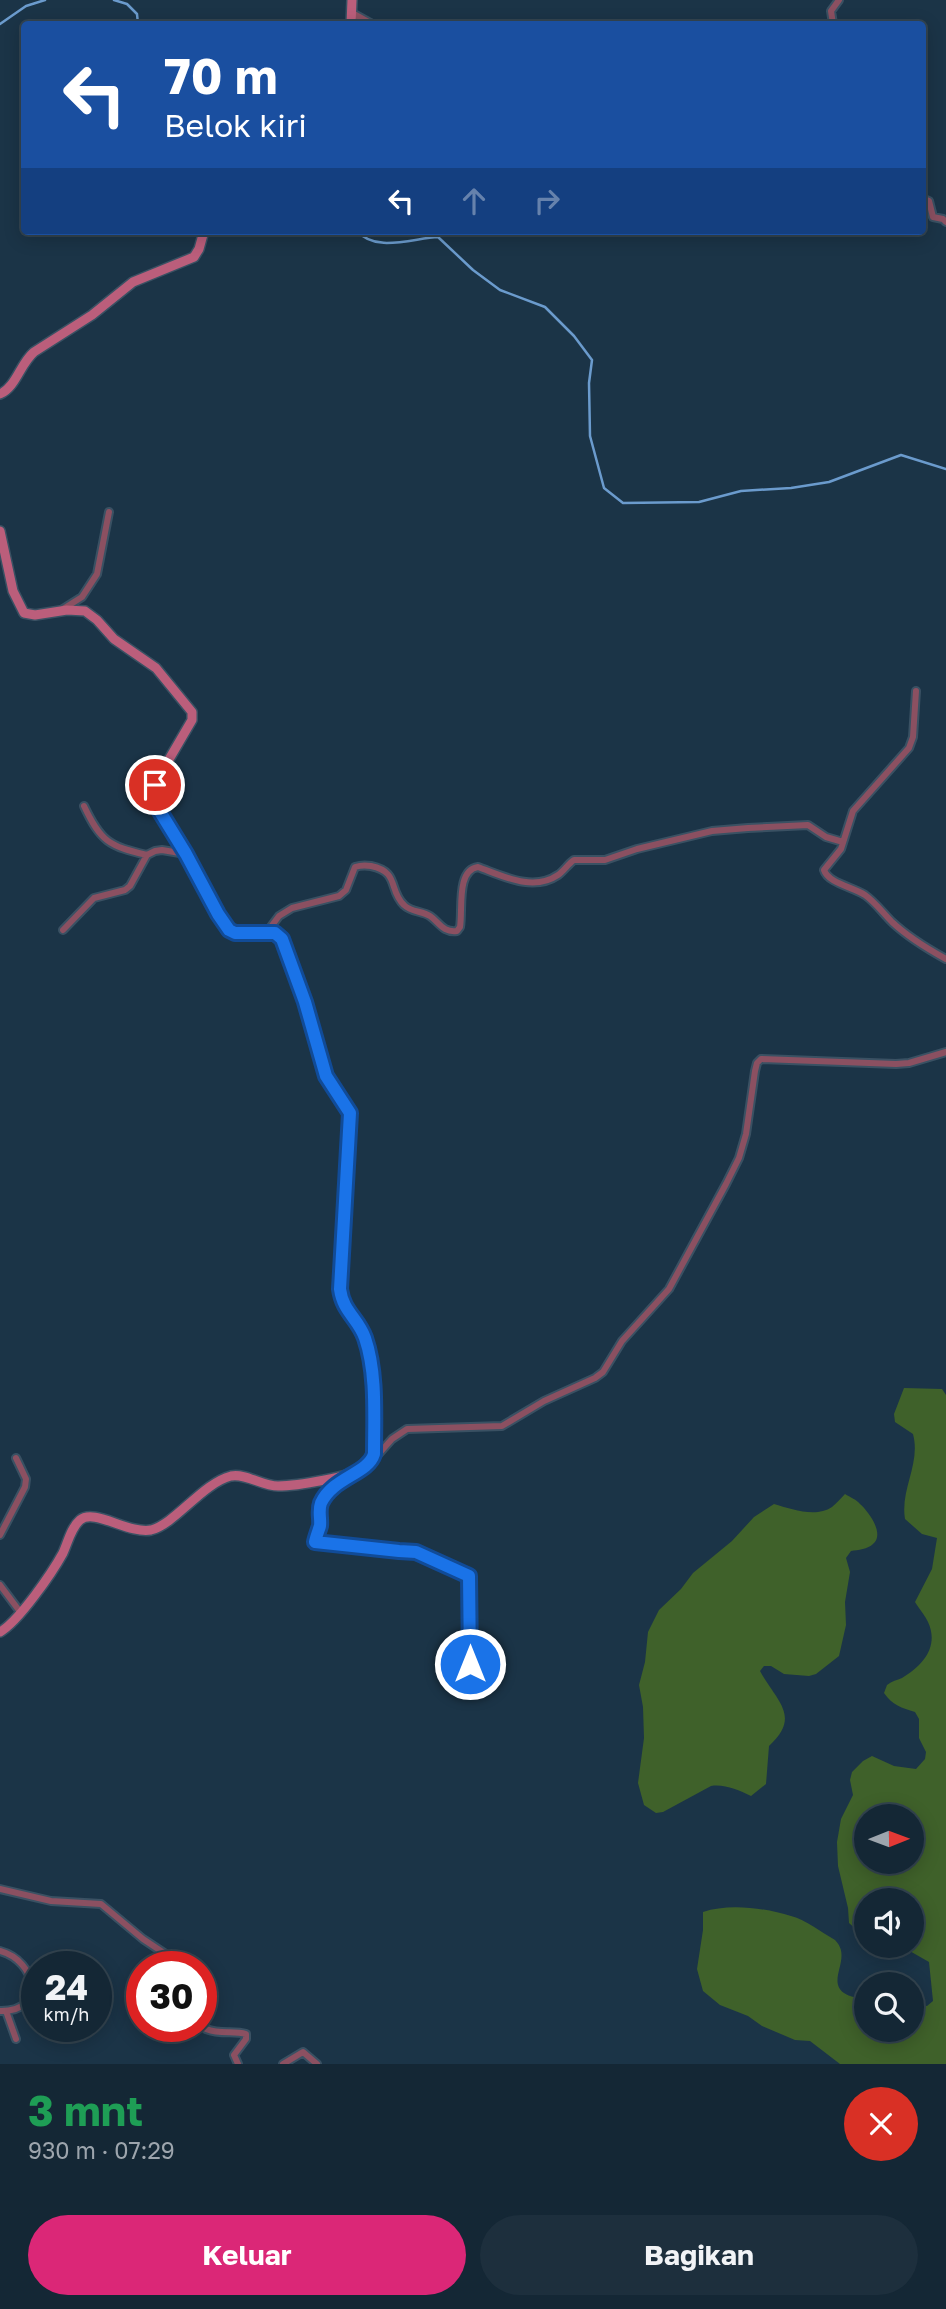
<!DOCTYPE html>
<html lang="id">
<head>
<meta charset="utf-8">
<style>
  :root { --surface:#142735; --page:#1d2f3d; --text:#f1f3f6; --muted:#9da5ad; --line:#334450; --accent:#db2777 }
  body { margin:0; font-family:"Golos Text",sans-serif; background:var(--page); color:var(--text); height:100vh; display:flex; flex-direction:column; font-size:26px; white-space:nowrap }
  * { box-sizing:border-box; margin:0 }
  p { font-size:23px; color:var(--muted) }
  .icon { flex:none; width:38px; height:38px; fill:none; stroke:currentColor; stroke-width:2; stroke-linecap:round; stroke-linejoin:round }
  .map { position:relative; height:2064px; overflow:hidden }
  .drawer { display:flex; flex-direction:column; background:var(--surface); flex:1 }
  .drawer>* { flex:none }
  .guide { position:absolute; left:21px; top:21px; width:905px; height:214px; border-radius:7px; box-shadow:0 4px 18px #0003,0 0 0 2px var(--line); background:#1a4fa0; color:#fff; overflow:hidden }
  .needle { width:46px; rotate:89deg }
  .tools { position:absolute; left:854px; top:1804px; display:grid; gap:14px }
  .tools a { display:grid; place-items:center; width:70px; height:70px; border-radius:50%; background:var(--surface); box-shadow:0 4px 18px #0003,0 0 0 2px var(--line); font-size:35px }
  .speed { position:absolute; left:21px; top:1951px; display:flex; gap:14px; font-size:35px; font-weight:700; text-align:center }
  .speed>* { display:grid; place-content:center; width:91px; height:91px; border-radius:50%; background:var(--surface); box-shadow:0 4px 18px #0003,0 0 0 2px var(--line); line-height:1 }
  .speed small { font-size:18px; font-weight:400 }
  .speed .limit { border:10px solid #d22; background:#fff; color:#111 }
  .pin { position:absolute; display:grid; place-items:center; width:60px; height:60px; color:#fff; margin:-30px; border:4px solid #fff; border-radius:50%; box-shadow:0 2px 7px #0007 }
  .me { position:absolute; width:77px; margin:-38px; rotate:0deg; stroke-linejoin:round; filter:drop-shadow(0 0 5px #0008) }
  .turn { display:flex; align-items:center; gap:24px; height:147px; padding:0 28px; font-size:32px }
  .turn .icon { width:91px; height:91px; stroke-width:2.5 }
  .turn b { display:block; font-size:49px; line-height:60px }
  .lanes { display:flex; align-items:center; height:66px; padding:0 28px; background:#0003; justify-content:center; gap:35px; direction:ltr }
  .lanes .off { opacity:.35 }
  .round { display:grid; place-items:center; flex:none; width:74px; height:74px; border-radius:37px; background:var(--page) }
  .headline { display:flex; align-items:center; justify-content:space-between; height:119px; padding:0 28px }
  h1 { font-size:42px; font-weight:700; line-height:52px; color:#1e9e55 }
  .primary-button { display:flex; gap:14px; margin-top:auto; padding:14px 28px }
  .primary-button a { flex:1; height:80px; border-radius:42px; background:var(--accent); color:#fff; font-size:28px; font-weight:700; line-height:80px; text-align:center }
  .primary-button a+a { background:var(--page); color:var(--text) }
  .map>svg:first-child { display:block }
</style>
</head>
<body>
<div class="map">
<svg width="946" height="2064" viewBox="0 0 946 2064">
  <rect width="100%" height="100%" fill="#1b3447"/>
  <path fill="#3f612a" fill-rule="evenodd" d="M904,1388l38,1 4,6v669h-106l-30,-23 -15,-1 -33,-14 -14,-10 -28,-11 -17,-14 -6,-22 6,-39v-18c26,-9 62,-4 88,4 15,4 30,16 44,24 18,18 -9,40 9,53 5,4 16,5 22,7v30h46v-27l15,3 6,-5 -4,-39 -28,-16h11v-46h-46v38l-17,-15 -1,-15 -10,-42 -1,-24 4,-23 12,-24 -3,-15 2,-8 11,-11 9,-5 22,10 22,3 9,-10 1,-7 -7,-14v-19l-4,-7c-13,-4 -23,-7 -31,-19l3,-8c5,-4 10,-5 15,-7 22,-13 37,-32 26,-56 -3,-7 -9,-13 -13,-20l17,-33 5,-31 -15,-4 -17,-15c-5,-30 16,-55 8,-85l-18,-12 -1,-8zM866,1816h46v46h-46z
    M845,1494c5,3 12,6 15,10 9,8 25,30 13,40 -5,5 -15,6 -22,7l-5,7 4,14 -5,30 1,23 -7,31 -23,18 -7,2 -25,-2 -13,-8h-7l-4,5c16,30 42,45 9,75l-3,38 -15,12c-13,-6 -26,-12 -40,-10l-48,26 -7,1 -12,-8 -6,-22 6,-45 -1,-31 -4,-22 6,-23 3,-30 11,-22 22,-21 12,-16 39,-32 22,-24 20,-13c17,5 42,14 58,3 5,-4 9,-9 13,-13z"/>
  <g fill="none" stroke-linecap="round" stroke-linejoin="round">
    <path stroke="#6b9bcd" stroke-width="2.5" d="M114,0l13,4 10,10 1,10
      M0,24l26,-18 19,-6
      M358,231c16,22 56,7 80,6l35,33 27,20 45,17 29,29 18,24 -3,23 1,53 14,52 19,15 76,-1 42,-11 50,-3 38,-6 72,-27 45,14"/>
    <g stroke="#3a5163" stroke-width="10">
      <path id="street" d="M352,13l20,11
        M833,24l-2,-13 8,-11
        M922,198l7,3 4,16 10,2 3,3
        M63,609l19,-12 15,-23 12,-62
        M916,691l-3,46 -4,11 -56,63 -12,38 -17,21c4,13 29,17 41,25 10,7 18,18 27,27 16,15 34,26 54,37
        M84,806c17,36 25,40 63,49
        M63,930l31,-32 31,-8 5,-4 17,-31 8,-4 7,-1 24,4
        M267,932l12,-16 13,-8 47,-12 7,-6 9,-23c6,-2 10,-2 16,-1 29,6 17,24 33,39 7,7 18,6 26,11 9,6 13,17 27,15l3,-4c3,-17 -4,-57 18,-60 25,9 55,25 80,8 6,-4 10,-11 16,-15h31l32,-11 75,-18 36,-3 60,-3 18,12 17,5
        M375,1458l17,-19 15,-10 95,-3 42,-25 51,-23 8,-6 19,-31 47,-52 57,-105 13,-26 7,-24 9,-63 2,-8 4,-4 135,5 13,-1 37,-11
        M348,1476l-14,10 -12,15 -2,7v17l-5,17 84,9 17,1 53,24 1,88
        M0,1535l25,-48 1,-8 -10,-21
        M0,1585l21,28
        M0,1889l51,12 50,3 42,35 24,16 6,12
        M0,1951c37,10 47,61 0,60
        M201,1996l6,5 -4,20 3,8c15,6 28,1 40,5v5l-12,16 4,9
        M6,2011l10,28
        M283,2064l20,-12 14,12"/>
    </g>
    <g stroke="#3a5163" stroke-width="12">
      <path id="secondary" d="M351,24l1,-24
        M0,394c16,-7 20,-30 34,-42l58,-37 41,-33 61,-25 5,-8 5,-18
        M0,531l13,60 11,22 11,2 32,-5 18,1 12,9 17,19 42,29 36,44v8l-35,60 -2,19 1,6 30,49 32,60 11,16 6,3h40l7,6 23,63 21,74 24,37 -10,176c3,23 18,29 25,49 12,35 9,79 9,116 -1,5 -3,10 -8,13 -14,10 -70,19 -88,19 -16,0 -32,-13 -47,-10 -28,7 -56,48 -80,54 -23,4 -57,-22 -71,-10 -9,8 -12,22 -17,33 -11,20 -44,68 -63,79"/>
    </g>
    <use href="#street" stroke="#8b5061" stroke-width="6"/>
    <use href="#secondary" stroke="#bb5e7b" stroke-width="9"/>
  </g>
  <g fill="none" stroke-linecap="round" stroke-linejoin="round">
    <g stroke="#114b97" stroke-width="18">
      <path id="route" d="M155,785l1,20 30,49 32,60 11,16 6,3h40l7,6 23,63 21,74 24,37 -10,176c3,23 18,29 25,49 12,35 9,79 9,116 -6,20 -41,23 -53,49 -3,8 0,16 -1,23 -2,6 -4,11 -5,16l84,9 17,1 53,24 1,88"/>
    </g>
    <use href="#route" stroke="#1a73e8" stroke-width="12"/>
  </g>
</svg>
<div class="tools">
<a><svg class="needle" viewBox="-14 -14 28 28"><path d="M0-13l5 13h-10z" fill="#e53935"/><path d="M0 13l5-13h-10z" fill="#9da5ad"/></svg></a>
<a><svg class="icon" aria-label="sound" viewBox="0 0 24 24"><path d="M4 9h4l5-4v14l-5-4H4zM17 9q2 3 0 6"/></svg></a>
<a><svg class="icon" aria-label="search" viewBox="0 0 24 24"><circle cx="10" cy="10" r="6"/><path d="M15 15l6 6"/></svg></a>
</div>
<div class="speed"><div>24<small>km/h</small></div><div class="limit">30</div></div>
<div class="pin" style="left:155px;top:785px;background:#d93025"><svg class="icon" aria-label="arrive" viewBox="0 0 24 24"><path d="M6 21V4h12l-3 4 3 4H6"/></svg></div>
<svg class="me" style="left:470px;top:1664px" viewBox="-20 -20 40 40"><circle r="17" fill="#1a73e8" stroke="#fff" stroke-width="3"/><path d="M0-11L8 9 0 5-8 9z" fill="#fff"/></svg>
<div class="guide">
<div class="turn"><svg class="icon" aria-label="left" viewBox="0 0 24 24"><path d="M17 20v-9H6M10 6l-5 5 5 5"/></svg><div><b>70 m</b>Belok kiri</div></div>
<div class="lanes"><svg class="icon" aria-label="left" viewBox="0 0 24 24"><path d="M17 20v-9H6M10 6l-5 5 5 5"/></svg><svg class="icon off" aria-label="ahead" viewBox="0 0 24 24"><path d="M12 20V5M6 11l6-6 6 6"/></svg><svg class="icon off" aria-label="right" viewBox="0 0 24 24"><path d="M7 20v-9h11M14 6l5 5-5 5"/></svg></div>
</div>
</div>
<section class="drawer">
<div class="headline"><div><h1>3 mnt</h1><p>930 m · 07:29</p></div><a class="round" style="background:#d93025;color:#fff"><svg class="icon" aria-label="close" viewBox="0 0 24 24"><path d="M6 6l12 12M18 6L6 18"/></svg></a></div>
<div class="primary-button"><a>Keluar</a><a>Bagikan</a></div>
</section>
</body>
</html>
